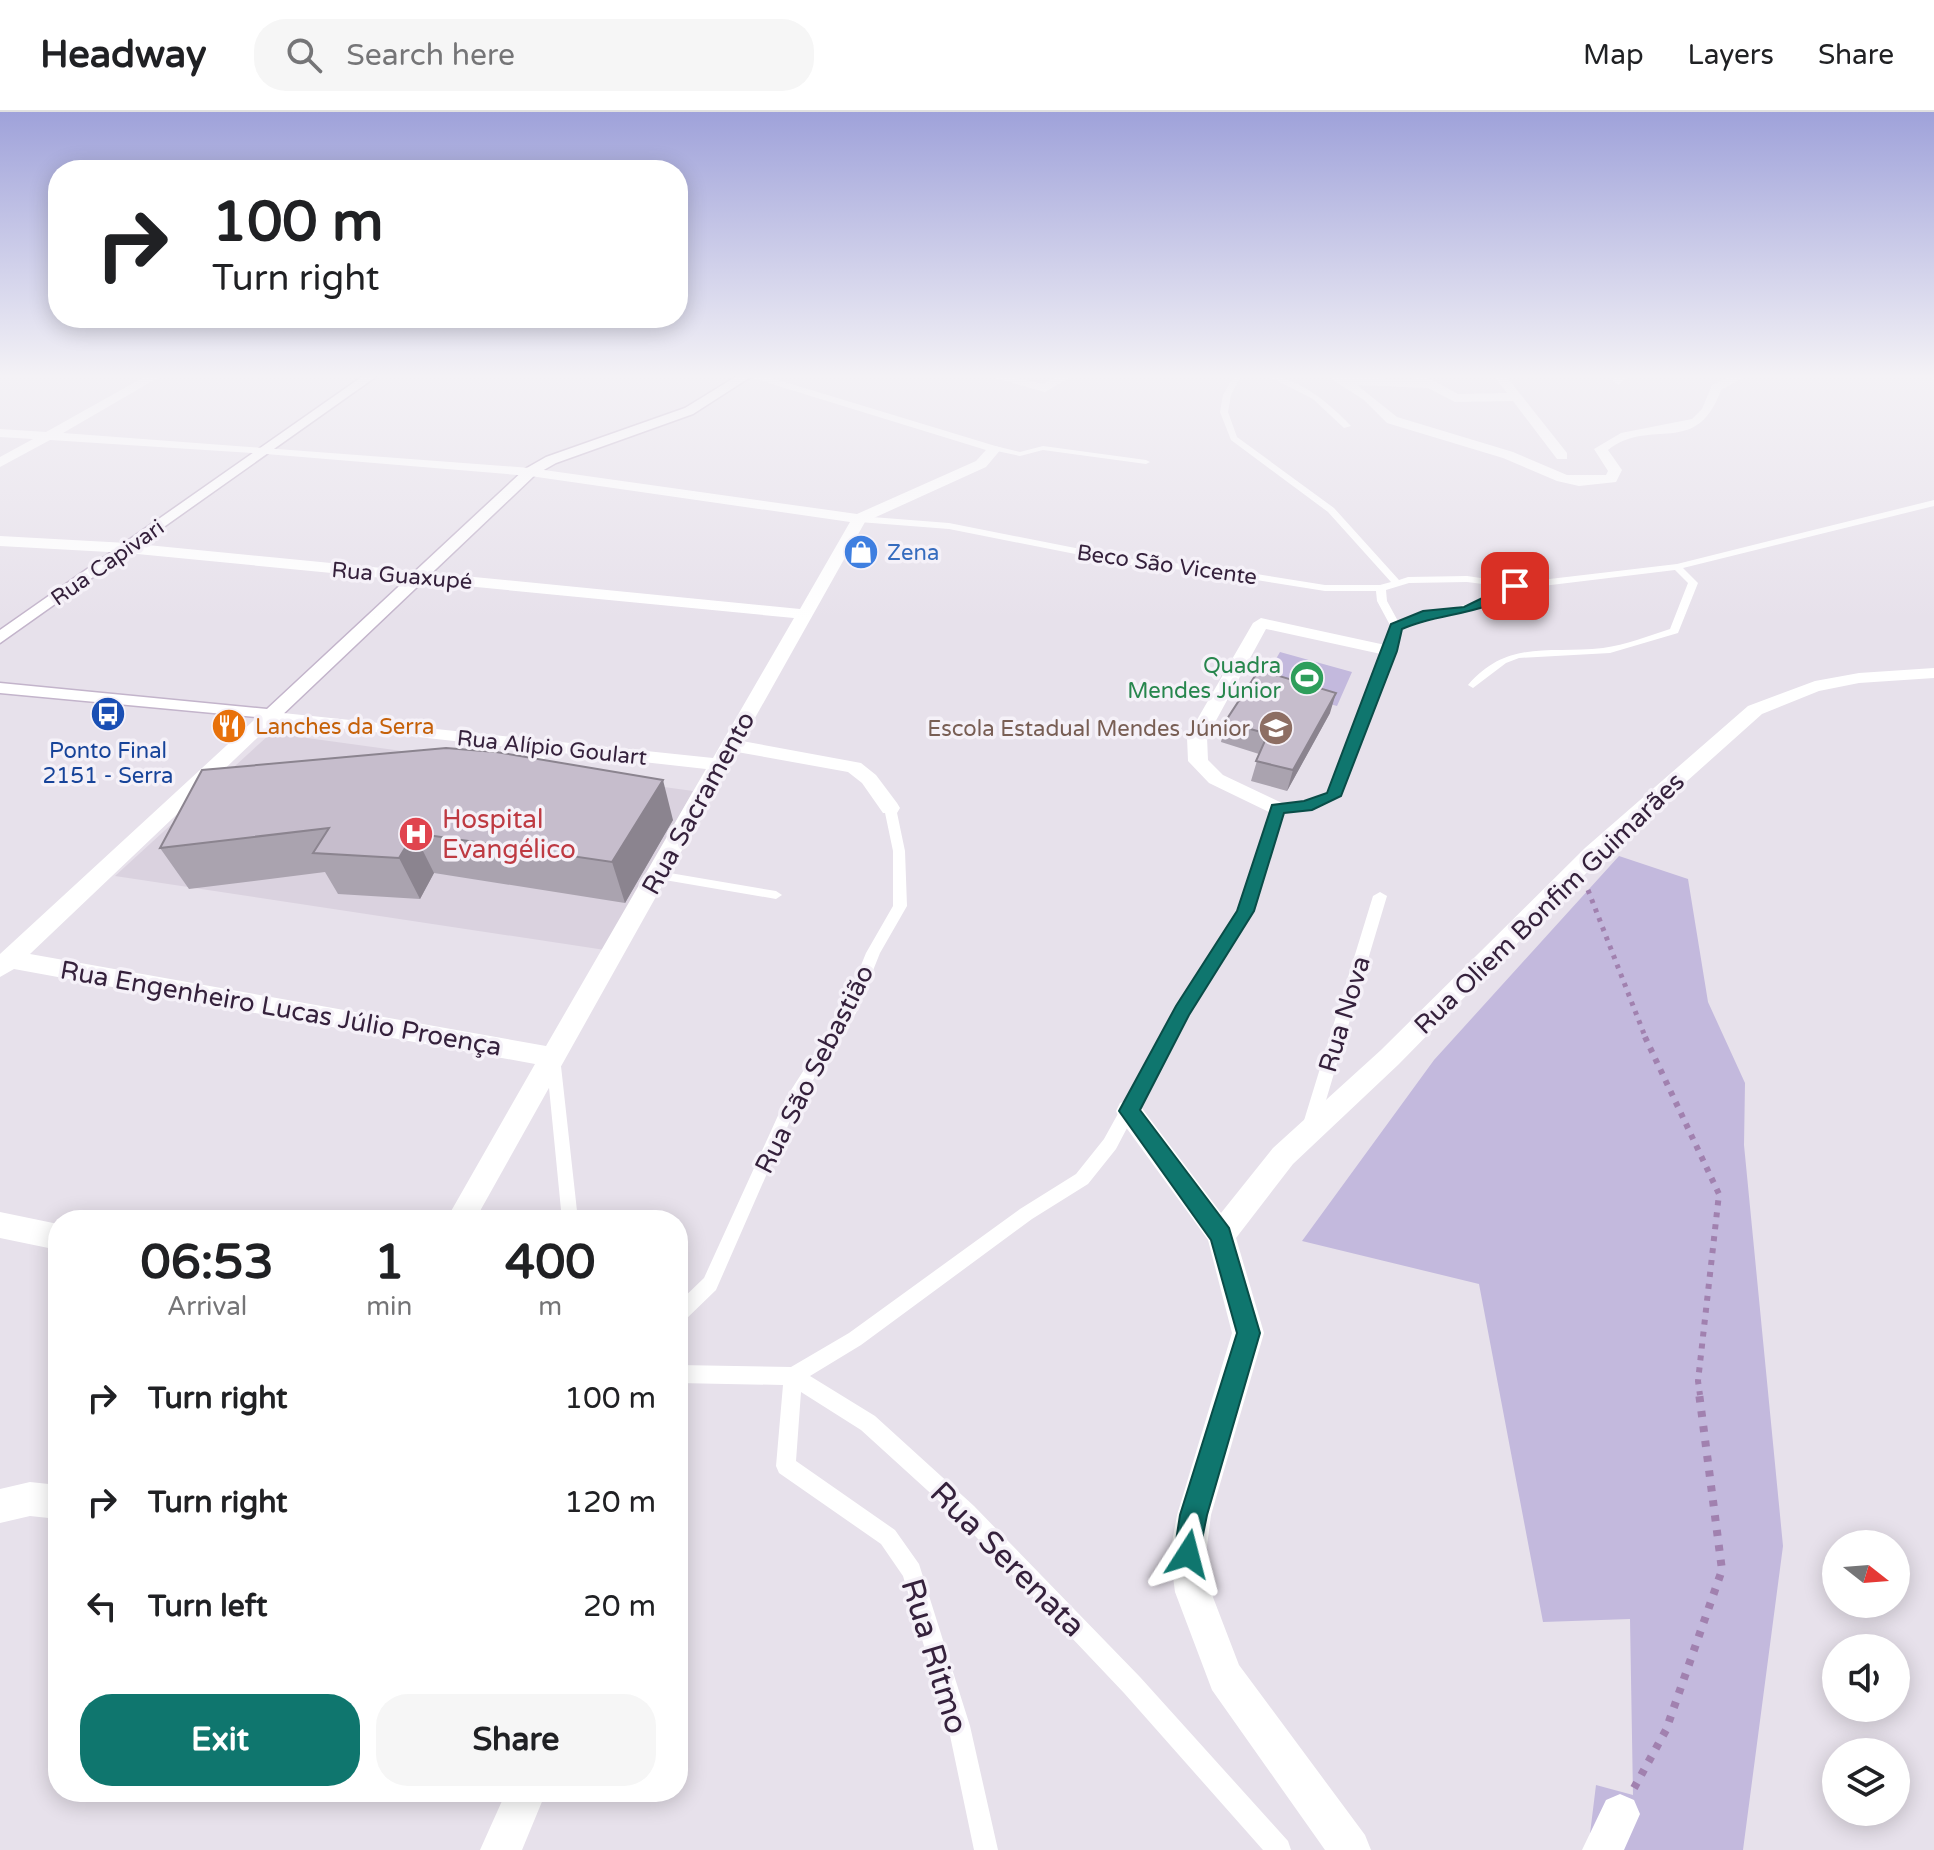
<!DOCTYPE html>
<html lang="en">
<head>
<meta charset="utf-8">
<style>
  :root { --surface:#fff; --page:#f6f6f6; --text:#202124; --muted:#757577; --line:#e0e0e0; --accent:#0f766e }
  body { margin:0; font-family:"Varela Round",sans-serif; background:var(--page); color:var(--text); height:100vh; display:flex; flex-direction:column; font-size:30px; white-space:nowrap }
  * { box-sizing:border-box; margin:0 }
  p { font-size:26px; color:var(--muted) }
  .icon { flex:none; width:44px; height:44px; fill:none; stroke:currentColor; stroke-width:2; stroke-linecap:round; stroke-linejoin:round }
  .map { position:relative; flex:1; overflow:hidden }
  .details { position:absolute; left:48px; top:1098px; width:640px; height:592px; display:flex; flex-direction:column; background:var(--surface); border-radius:32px; box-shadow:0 4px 20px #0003 }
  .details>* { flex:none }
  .hud { position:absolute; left:48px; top:48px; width:640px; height:168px; border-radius:32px; box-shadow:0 4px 20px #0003; background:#fff; color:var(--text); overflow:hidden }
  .needle { width:52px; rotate:107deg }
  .buttons { position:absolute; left:1822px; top:1418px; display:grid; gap:16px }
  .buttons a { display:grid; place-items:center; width:88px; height:88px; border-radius:50%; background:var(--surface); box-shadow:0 4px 20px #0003; font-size:40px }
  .pin { position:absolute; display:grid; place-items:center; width:68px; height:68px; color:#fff; margin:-34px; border-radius:16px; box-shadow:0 4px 12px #0006 }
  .me { position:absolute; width:88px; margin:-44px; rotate:9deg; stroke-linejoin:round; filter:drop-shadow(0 0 6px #0008) }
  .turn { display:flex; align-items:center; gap:28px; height:168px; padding:0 32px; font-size:36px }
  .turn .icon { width:104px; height:104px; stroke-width:2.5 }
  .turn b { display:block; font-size:56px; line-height:68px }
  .eta { display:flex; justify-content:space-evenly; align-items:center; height:136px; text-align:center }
  .eta b { font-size:48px; font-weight:800; line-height:56px }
  .cta { display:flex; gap:16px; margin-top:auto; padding:16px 32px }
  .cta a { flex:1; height:92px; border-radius:32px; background:var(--accent); color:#fff; font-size:32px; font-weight:800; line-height:92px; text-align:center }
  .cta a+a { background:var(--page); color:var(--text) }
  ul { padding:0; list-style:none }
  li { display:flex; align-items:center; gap:24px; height:104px; padding:0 32px }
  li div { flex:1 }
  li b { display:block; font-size:30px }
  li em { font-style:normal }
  header { display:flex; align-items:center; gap:48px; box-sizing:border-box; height:112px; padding:0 40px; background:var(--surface); border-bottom:2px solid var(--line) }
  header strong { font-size:38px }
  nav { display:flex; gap:44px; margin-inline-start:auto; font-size:28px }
  .search { width:560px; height:72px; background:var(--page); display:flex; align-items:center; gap:20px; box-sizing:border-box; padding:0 28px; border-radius:32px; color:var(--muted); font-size:30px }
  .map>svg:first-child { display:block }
</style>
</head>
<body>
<header>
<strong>Headway</strong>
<div class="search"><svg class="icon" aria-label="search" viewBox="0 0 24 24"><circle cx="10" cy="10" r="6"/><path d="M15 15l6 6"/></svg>Search here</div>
<nav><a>Map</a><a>Layers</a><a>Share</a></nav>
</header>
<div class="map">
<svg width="1934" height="1738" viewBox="0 0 1934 1738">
  <rect width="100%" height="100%" fill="#e7e1eb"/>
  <path fill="#dad2df" d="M271,621l422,58 -88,159 -490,-74z"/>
  <path fill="#c3b9dd" d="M1280,540l72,20 -15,34 -76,-21z
    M1619,744l69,23 20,123 37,81 -1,62 39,401 -40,304h-155l8,-65 37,10 -3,-176 -87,3 -64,-338 -177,-43 132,-181z"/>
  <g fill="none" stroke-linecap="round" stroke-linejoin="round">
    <g stroke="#c3b4cb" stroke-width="3">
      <path id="secondary" d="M363,264h14l-377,267v-13z
        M737,264h15l-59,38 -137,49 -21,12 -257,244 -278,-26v-10l267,26 258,-240 21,-12 139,-49z"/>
    </g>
    <path stroke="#a181af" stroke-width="5" stroke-dasharray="4 6" stroke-linecap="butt" d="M1588,778l58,149"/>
    <path stroke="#a181af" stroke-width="6" stroke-dasharray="5 7" stroke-linecap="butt" d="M1645,925l74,157 -21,187 2,14"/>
    <path stroke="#a181af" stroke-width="8" stroke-dasharray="6 9" stroke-linecap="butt" d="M1634,1676l32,-58 56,-160 -23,-177"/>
    <path fill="#fff" fill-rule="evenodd" d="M1234,264h7l-10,19 -3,17 9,25 97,71 65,72 9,-3 59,-1 48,7 162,-19 257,-64v6l-251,62 15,15 -20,50 -68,20 -91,5 -13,5 -33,25 -5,-3c40,-46 81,-31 135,-37 23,-3 45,-12 67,-19l18,-46 -13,-13 -158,19 -28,15 -88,25 -6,22 -56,145 -28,13 -29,3 -29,99 -66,103 -71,135 -28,35 -56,35 -171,126 -51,31 65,40 99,90 166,171 148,164 3,9h-28l-139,-157 -164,-173 -99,-90 -60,-38 -5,69 99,69 24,34 51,162 28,124h-24l-26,-124 -45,-150 -22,-32 -102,-71 -3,-7 7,-81 -105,-2v-18l113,2 58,-34 171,-124 56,-35 28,-35 73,-132 63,-97 33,-104 32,-4 23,-8 57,-143 6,-24 -14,-26 -1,-10h-51l-125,-20 -59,-4 -192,-38 -90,-7 -4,-3 4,-3 90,7 192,38 59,4 125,20h55l11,-3 -63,-70 -97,-72 -11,-28 3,-17zM1467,470l39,5 -24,13 -83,23 -12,-22 -1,-11 23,-7z
      M1268,264c30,0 63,29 83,50l-7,2 -31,-29z
      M1926,264h8v4z
      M995,334l25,6 23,-6 103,14 4,2 -4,2 -103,-14 -23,6 -28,-6v-4z
      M551,633l4,1v4l-27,22h-8v-4z
      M890,692l6,4 9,43 2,55 -27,47 -24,60 -59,92 -81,185 -32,31 -6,2v-20l26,-25 82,-180 58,-91 22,-54 27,-47v-55l-9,-43z
      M658,759l118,20 6,4 -6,4 -123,-21 -1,-3z
      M1380,780l7,4 -69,231 -2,5 -6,2 -6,-2 -2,-5 71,-231z
      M553,939l5,2 2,4 18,163h-16l-16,-163 2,-4z"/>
    <path fill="#fff" fill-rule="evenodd" d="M146,264h15l-98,57 467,35 327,46 119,-53 10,-11 -240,-74h19l237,72 -16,19 -121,55 -123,219 119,22 15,12 21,28 3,5 -3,5h-14l-21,-30 -14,-11 -111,-20 -262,468h-29l89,-156 -521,-95 -14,8v-23l264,-243 449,47 81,-140 -667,-65 -127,-7v-10l127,7 673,66 50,-87 -320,-46 -264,-22 -216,-14 -50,27v-10l33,-18 -33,-2v-8l46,3zM275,609l431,48 -160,277 -516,-92z
      M987,264h22l34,8 14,-8h15l-27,16z
      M1327,264l88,4 -4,-4h14l33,18 49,-1 -13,-17h12l61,77v6h-10l-44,-58 -58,1 -27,-14 -71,-3 40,32 116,35 54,23h39l2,-4 -14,-22 27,-16 71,-14 10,-10 10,-24 18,-9h16l-25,14c-25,69 -70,26 -113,60l14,20 -6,12 -37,4 -22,-5 -54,-23 -116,-35 -23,-23z
      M1615,264h12l-8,9 -6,-4z
      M1261,506l129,28 9,5 -9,5 -124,-27 -59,108 1,23 15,15 61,29 3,5 -10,7 -68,-33 -21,-22 -1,-24 66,-114z
      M1934,556v10l-75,5 -40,8 -57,23 -161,144 -202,206 -106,100 -57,74 28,95 -53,182 -5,39 5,38 28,73 126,170 6,15h-46l-113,-160 -37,-98 -5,-38 7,-39 55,-182 -24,-93 -88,-121 -4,-8 4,-8 9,-3 9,3 83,110 52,-65 108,-98 204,-202 163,-142 67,-25 44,-8z
      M0,1100l58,12v26l-58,-12z
      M30,1370l28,3v34l-28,-3 -30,7v-34z
      M506,1680h40l-24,58h-42z
      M1620,1682l14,6 6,14 -16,36h-42l24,-50z"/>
    <use href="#secondary" fill="#fff" fill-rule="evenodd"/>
  </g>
  <path fill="#aaa3af" d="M1330,601l-43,78 -36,-10 8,-27 -38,-12 4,-20z
    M446,636l227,72 -48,83 -191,-30 -14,26 -82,-5 -13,-22 -136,17 -29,-41z"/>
  <path fill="#8b848f" d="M1336,581l-6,20 -43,78 6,-21z
    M663,668l10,40 -48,83 -13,-41z
    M414,721l20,40 -14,26 -21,-41z"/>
  <path fill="#c6bdcc" stroke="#8b848f" stroke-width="2" d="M1259,558l77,23 -43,77 -37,-9 12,-27 -43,-12z
    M446,636l50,4 167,28 -51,82 -198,-29 -15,25 -86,-5 16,-25 -169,20 42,-78z"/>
  <linearGradient id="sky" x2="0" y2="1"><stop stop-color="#9fa2da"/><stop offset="0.52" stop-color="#f4f2f6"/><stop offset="1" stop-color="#f4f2f6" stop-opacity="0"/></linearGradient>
  <rect width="1934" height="507" fill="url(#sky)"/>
  <path fill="#0f766e" stroke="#0a4d48" stroke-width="2" d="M1511,472l11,2c-36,31 -80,25 -120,43l-5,22 -56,145 -29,14 -28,3 -30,98 -65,104 -49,95 89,118 31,105 -53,182 -10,49 -9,4 -10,-4 -4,-10 6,-39 57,-182 -26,-93 -92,-129 57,-105 61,-95 35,-106 32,-4 23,-8 64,-169 32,-13 41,-4z"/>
  <defs>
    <g id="shop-disc" transform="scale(1.8)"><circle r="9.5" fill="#3f7fe0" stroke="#f5f1f8"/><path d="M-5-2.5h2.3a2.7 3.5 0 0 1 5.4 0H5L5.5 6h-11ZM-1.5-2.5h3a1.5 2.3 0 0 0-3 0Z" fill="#fff"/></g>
    <g id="stadium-disc" transform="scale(1.8)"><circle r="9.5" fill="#2e9e5b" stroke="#f5f1f8"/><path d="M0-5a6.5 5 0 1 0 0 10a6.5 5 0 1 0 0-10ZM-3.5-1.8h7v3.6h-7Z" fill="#fff"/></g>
    <g id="bus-disc" transform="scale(1.8)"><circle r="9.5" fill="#1a4fb4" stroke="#f5f1f8"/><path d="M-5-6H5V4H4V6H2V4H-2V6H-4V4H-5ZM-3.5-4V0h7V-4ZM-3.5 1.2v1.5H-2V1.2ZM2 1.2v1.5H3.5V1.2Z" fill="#fff"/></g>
    <g id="restaurant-disc" transform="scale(1.8)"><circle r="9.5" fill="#e8710a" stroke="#f5f1f8"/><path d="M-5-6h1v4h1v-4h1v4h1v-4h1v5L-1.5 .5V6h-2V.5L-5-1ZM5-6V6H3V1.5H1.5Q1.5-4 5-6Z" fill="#fff"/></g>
    <g id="school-disc" transform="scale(1.8)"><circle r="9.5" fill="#8d6e63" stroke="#f5f1f8"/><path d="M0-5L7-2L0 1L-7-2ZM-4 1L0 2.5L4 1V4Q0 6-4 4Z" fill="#fff"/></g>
    <g id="hospital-disc" transform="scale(1.8)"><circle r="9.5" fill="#e0444e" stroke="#f5f1f8"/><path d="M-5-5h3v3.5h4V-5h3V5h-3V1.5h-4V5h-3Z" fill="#fff"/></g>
  </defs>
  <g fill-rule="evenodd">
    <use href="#shop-disc" x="861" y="440"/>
    <use href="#stadium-disc" x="1307" y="566"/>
    <use href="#bus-disc" x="108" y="602"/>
    <use href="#restaurant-disc" x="229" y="614"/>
    <use href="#school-disc" x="1276" y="616"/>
    <use href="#hospital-disc" x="416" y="722"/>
  </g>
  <g text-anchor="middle" stroke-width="7" stroke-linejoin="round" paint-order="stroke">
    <g font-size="22" fill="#366cbe" stroke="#f5f1f8" text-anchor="start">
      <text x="887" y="448">Zena</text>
    </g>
    <g font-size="22" fill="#35213c" stroke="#f5f1f8">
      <text transform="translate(107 450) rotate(-35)" y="8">Rua Capivari</text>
      <text transform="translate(1167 452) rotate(8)" y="8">Beco São Vicente</text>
      <text transform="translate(402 463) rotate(5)" y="8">Rua Guaxupé</text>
      <text transform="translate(552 635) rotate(6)" y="8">Rua Alípio Goulart</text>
    </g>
    <g font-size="22" fill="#27864d" stroke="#f5f1f8" text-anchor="end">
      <text x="1281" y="561">Quadra<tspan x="1281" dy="25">Mendes Júnior</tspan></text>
    </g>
    <g font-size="22" fill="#c56008" stroke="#f5f1f8" text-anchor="start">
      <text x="255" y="622">Lanches da Serra</text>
    </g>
    <g font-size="22" fill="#785e54" stroke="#f5f1f8" text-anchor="end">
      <text x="1250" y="624">Escola Estadual Mendes Júnior</text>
    </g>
    <g font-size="22" fill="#164399" stroke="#f5f1f8">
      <text x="108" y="646">Ponto Final<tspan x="108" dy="25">2151 - Serra</tspan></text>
    </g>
    <g font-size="26" fill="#35213c" stroke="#f5f1f8">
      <text transform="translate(698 691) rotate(-61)" y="9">Rua Sacramento</text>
      <text transform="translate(1549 791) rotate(-44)" y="9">Rua Oliem Bonfim Guimarães</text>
      <text transform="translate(281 896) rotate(10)" y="9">Rua Engenheiro Lucas Júlio Proença</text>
      <text transform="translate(1344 902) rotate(-73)" y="9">Rua Nova</text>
      <text transform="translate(814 957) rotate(-63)" y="9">Rua São Sebastião</text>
    </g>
    <g font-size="26" fill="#be3a42" stroke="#f5f1f8" text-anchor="start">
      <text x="442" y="716">Hospital<tspan x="442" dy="30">Evangélico</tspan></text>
    </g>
    <g font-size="32" fill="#35213c" stroke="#f5f1f8">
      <text transform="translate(1008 1447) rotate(45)" y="11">Rua Serenata</text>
      <text transform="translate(935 1544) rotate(73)" y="11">Rua Ritmo</text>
    </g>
  </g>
</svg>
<div class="buttons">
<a><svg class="needle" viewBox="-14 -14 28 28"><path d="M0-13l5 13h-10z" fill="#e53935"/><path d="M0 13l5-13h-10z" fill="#757577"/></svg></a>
<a><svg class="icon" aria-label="sound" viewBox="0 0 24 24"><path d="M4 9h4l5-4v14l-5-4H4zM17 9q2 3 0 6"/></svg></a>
<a><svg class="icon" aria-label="layers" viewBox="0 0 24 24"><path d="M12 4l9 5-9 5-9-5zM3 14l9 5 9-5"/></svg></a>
</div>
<div class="pin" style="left:1515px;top:474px;background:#d93025"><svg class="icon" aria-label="arrive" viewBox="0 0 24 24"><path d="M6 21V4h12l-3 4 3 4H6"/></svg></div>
<svg class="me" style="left:1188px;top:1442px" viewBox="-20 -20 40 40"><path d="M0-17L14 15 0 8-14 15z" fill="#0f766e" stroke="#fff" stroke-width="4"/></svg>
<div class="hud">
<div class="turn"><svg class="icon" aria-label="right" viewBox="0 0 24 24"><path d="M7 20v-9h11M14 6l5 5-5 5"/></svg><div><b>100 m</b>Turn right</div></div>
</div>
<section class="details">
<div class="eta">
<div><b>06:53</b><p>Arrival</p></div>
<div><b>1</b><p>min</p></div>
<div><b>400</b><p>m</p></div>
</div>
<ul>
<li><svg class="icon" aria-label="right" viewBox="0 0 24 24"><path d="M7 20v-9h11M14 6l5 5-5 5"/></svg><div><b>Turn right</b></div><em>100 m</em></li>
<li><svg class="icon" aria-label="right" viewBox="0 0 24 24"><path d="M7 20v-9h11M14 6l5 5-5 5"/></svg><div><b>Turn right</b></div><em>120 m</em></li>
<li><svg class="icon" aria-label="left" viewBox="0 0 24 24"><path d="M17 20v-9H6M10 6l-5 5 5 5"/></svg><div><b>Turn left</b></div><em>20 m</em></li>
</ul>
<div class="cta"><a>Exit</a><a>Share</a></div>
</section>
</div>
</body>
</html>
